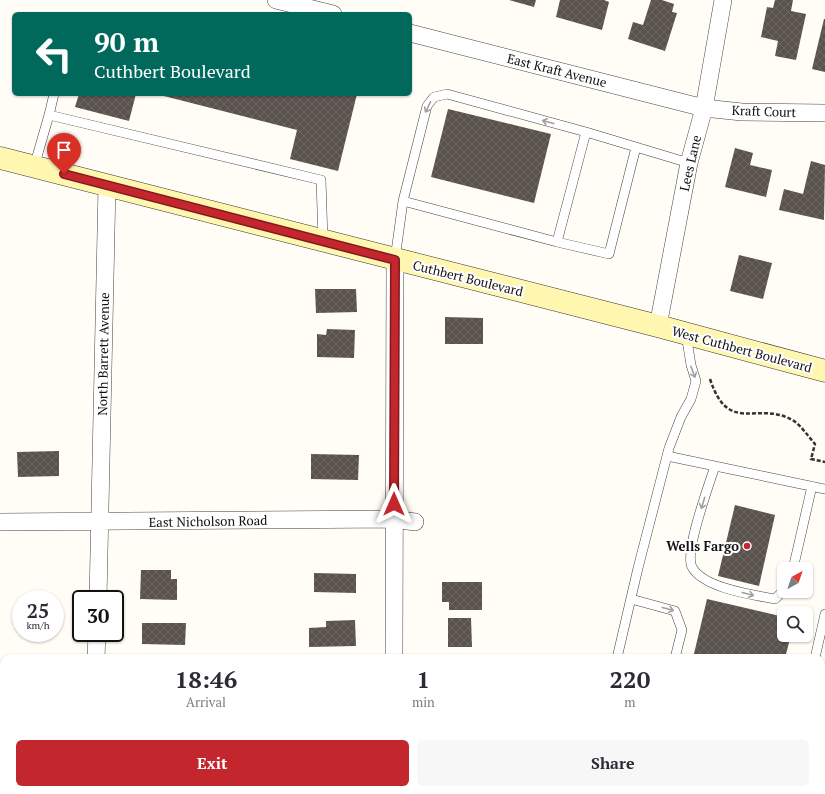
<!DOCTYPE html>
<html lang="en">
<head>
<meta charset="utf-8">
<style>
  :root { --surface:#fff; --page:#f7f7f7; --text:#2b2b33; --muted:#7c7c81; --accent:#c4262e }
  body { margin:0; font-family:"PT Serif",serif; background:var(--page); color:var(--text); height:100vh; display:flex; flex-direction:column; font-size:15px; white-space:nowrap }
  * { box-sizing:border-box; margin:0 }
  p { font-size:13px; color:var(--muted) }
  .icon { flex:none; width:22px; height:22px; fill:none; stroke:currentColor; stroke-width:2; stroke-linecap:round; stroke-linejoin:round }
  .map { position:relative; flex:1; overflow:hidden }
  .details { position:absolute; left:0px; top:654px; width:825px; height:140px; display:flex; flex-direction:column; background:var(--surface); border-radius:12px 12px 0 0; box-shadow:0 1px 3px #0004 }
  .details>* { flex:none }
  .hud { position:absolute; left:12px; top:12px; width:400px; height:84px; border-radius:6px; box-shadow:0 1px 3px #0004; background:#00695c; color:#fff; overflow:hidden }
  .needle { width:26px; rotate:40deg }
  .buttons { position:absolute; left:777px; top:562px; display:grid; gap:8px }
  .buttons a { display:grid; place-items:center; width:36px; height:36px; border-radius:6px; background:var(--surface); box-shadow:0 1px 3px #0004; font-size:20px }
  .speed { position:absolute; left:12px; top:590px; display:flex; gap:8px; font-size:20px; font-weight:700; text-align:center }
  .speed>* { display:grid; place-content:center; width:52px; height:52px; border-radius:50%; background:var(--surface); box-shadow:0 1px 3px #0004; line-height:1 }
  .speed small { font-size:10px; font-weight:400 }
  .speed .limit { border:2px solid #111; border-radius:6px; background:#fff; color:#111 }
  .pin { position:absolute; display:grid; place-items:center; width:34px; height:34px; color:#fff; margin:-41px -17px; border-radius:50% 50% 50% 0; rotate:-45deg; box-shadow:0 0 4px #0007 }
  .pin .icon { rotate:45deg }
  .me { position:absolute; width:44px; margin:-22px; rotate:0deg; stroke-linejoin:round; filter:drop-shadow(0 0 3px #0008) }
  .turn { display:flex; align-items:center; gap:14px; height:84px; padding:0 16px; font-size:18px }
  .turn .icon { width:52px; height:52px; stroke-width:2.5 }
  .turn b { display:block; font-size:28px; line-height:34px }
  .eta { display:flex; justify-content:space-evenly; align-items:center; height:68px; text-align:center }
  .eta b { font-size:24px; font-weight:800; line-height:28px }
  .primary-button { display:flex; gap:8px; margin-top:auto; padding:8px 16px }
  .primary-button a { flex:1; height:46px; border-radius:6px; background:var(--accent); color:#fff; font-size:16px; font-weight:800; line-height:46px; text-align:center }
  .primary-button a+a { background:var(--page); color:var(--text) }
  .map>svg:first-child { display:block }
</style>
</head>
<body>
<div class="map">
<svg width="825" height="794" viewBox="0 0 825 794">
  <defs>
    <pattern id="building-cross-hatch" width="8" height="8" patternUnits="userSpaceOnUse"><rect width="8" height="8" fill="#5a524d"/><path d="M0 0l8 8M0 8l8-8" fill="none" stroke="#6d6662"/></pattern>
  </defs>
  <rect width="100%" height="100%" fill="#fffdf5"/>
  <path fill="url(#building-cross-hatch)" d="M509,0h27l-2,7z
    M560,0h44l5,2 -7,28 -46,-13z
    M651,0h11l12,4 -2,8 5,1 -12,38 -37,-12 5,-17 10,3z
    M775,0h18l-2,11 15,3 -10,46 -21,-4 3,-15 -17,-4 6,-30 6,1z
    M824,19h1v53l-13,-3z
    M79,94h57l-7,27 -54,-14z
    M156,94h201l-19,77 -48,-12 7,-29z
    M448,109l103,25 -17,69 -103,-26z
    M735,148l18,5 -3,12 22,5 -6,27 -41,-10z
    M811,161l14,4 -1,55 -45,-10 5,-21 19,5z
    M739,255l33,8 -9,36 -33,-8z
    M315,289h41l1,23 -41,1z
    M445,317l38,1v26h-38z
    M327,329l28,1 -1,28 -37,-1v-23l9,1z
    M59,451v25l-41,1 -1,-25z
    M311,454l48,1 -1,25 -47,-1z
    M735,505l40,10 -16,71 -41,-10z
    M141,570h30v9h6v21l-37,-1z
    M314,573l42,1v19l-42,-1z
    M442,582h40v28h-33v-8h-7z
    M707,599l77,18v18h7l-6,23h-92z
    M448,618h23l1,29h-24z
    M355,620l1,26 -47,1v-19l17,-1v-6z
    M142,623h44l-1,22 -43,-1z
    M14,790h43v4h-42z
    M147,790h34v4h-34z
    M307,790h47v4h-47z
    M755,790l-1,4h-67l-14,-3z"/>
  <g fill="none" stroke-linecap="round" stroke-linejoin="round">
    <g stroke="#444" stroke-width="10">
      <path id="service" d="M49,115l5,-21
        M34,167l15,-52 272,65 2,60
        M403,201l24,-95 7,-9 13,-3 139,38
        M557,242l52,12 27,-107
        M395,259l8,-58 154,41 29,-110 103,31
        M667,456l158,33
        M715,466c-6,19 -31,86 -23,101 11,21 61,28 83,32l9,-9
        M793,569l19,-83
        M631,599l44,12 7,19 -7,28
        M617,658l21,-90 31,-120 12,-31 10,-18 5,-18 -5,-16 -5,-31
        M815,658l10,-44
        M586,794l1,-4
        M786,794l1,-4"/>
    </g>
    <g stroke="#444" stroke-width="18">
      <path id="minor" d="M276,0l57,14
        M410,33l294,75 38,4 83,1
        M658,326l31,-163 15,-55 19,-108
        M0,522l394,-3 21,3
        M98,599l9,-413
        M96,658l1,-25
        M394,658l1,-398
        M94,794v-4
        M394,794v-4"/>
    </g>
    <g stroke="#333" stroke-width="23">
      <path id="secondary" d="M0,158l658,168 167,45"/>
    </g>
    <path stroke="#333" stroke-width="2.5" stroke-dasharray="4 2" stroke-linecap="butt" d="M710,379c19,58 48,20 84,42 8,6 14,15 21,23l-4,15 14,3"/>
    <use href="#service" stroke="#fff" stroke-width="9"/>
    <use href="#minor" stroke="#fff" stroke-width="17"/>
    <use href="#secondary" stroke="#fff6b0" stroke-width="22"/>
  </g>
  <defs><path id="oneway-shaft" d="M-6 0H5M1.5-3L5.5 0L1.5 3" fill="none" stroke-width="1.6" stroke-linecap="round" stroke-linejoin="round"/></defs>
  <g stroke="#a0a0a0">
    <use href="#oneway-shaft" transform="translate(428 107) rotate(116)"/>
    <use href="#oneway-shaft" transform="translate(548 122) rotate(-165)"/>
    <use href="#oneway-shaft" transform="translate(693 372) rotate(70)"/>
    <use href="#oneway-shaft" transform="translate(703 503) rotate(107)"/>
    <use href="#oneway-shaft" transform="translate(748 594) rotate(15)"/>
    <use href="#oneway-shaft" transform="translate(668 609) rotate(15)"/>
  </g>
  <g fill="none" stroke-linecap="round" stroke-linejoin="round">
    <g stroke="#7f191e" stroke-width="10">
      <path id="route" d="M64,174l331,86 -1,244"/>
    </g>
    <use href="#route" stroke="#c4262e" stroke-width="7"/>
  </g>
  <circle fill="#c4262e" stroke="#fff" stroke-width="1.5" cx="747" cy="546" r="4"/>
  <g text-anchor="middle" stroke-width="4" stroke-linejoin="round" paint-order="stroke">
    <g font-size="13" fill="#111" stroke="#fff">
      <text transform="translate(557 70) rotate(14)" y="5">East Kraft Avenue</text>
      <text transform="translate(764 111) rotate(2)" y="5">Kraft Court</text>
      <text transform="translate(690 163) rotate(-77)" y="5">Lees Lane</text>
      <text transform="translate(468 278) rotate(14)" y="5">Cuthbert Boulevard</text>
      <text transform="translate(742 349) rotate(15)" y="5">West Cuthbert Boulevard</text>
      <text transform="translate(103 354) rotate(-89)" y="5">North Barrett Avenue</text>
      <text transform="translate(208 521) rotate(-1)" y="5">East Nicholson Road</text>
    </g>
    <g font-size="13" font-weight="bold" fill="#111" stroke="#fff" text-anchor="end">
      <text x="739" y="551">Wells Fargo</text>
    </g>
  </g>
</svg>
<div class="buttons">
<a><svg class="needle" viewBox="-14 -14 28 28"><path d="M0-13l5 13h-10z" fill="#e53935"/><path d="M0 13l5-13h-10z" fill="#7c7c81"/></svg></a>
<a><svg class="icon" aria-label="search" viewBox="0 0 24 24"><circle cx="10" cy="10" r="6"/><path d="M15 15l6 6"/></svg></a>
</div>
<div class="speed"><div>25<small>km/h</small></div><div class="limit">30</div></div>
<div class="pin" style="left:64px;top:174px;background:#d93025"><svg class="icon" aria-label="arrive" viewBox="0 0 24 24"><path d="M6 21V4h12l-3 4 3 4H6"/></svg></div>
<svg class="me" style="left:394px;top:504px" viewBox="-20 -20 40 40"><path d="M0-17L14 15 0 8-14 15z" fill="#c4262e" stroke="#fff" stroke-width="4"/></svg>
<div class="hud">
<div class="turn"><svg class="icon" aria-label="left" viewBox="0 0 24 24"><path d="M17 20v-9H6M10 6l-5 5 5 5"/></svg><div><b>90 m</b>Cuthbert Boulevard</div></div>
</div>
<section class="details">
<div class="eta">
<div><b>18:46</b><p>Arrival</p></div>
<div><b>1</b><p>min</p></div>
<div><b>220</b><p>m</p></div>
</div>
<div class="primary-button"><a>Exit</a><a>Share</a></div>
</section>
</div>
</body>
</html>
